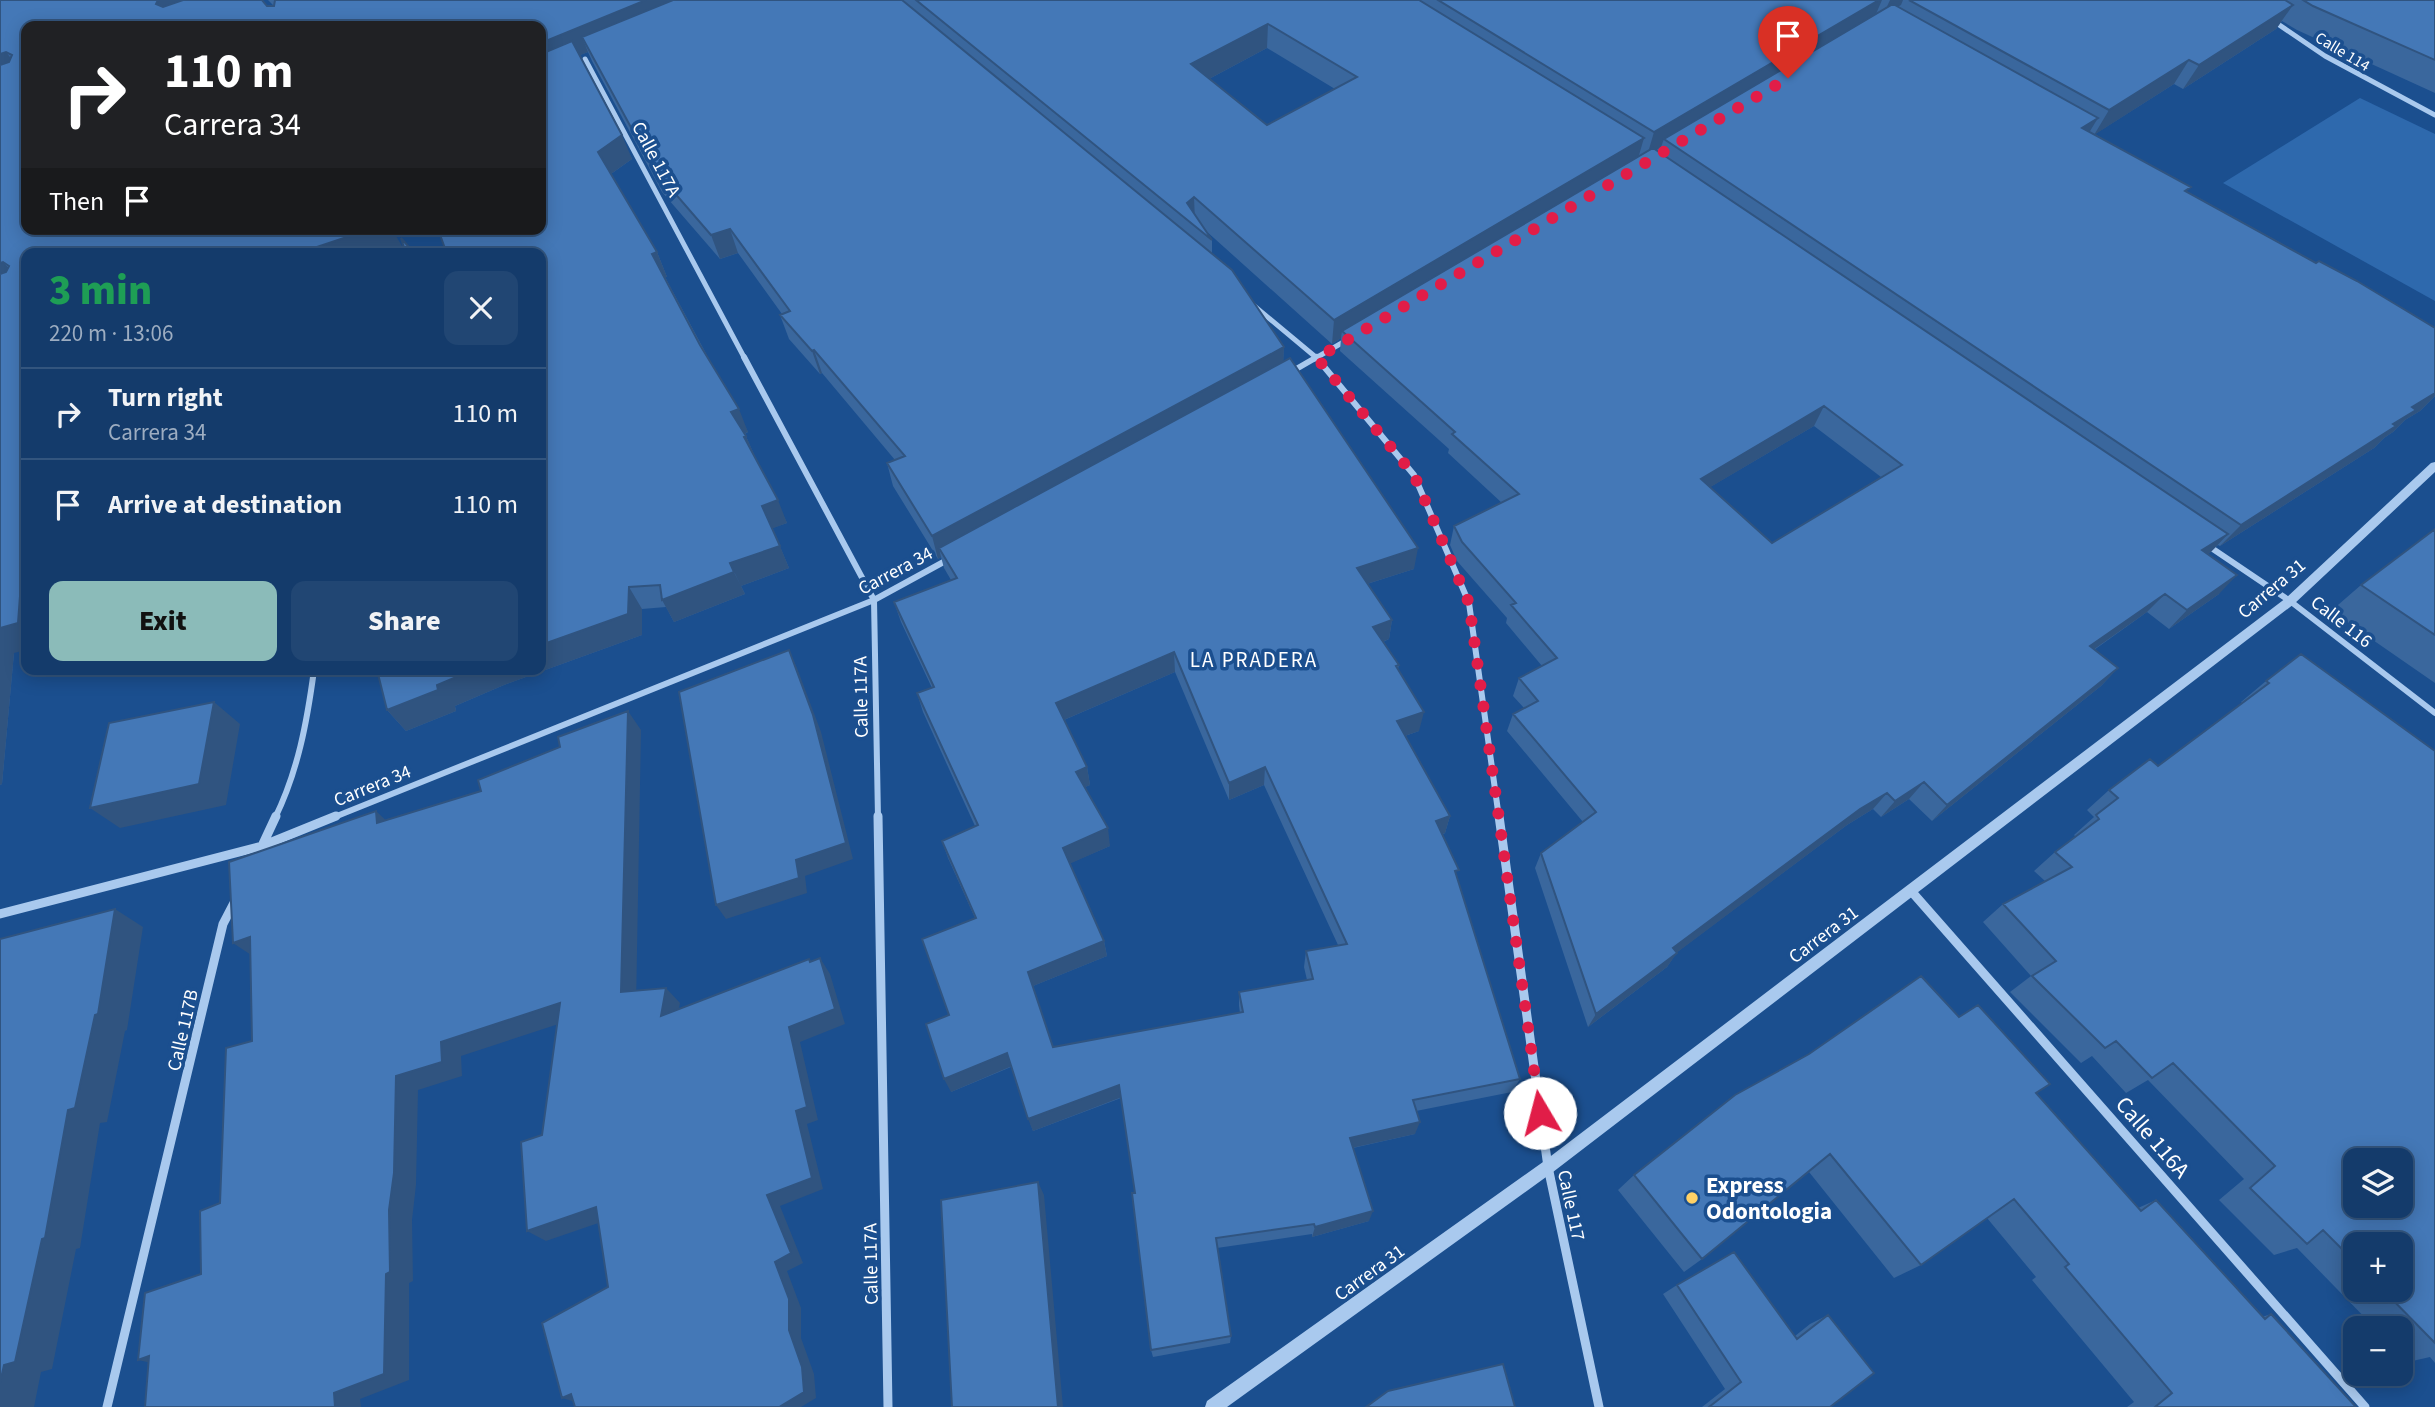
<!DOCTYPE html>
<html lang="en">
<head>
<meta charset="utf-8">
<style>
  :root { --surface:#143b6b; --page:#214673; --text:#f1f3f6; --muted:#9dadc1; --line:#33557e; --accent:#8bbbb9 }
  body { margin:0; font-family:"Source Sans 3",sans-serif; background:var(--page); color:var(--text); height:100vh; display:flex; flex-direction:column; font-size:26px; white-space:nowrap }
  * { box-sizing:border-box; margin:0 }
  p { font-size:23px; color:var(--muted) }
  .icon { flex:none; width:38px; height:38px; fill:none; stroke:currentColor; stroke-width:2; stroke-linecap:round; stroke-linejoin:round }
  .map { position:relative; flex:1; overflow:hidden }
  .drawer { position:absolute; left:21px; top:248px; width:525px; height:427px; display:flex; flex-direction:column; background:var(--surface); border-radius:14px; box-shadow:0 4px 18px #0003,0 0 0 2px var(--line) }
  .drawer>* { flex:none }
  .hud { position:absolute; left:21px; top:21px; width:525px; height:214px; border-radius:14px; box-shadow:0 4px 18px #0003,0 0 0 2px var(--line); background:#202124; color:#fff; overflow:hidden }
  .tools { position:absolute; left:2343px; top:1148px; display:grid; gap:14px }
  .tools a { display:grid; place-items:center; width:70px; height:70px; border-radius:14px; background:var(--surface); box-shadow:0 4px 18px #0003,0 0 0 2px var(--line); font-size:35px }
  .pin { position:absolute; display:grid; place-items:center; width:60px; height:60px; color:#fff; margin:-72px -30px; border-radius:50% 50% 50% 0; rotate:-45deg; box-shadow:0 0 7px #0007 }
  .pin .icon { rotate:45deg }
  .me { position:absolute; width:77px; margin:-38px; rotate:352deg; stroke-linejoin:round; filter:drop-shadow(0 0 5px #0008) }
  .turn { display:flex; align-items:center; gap:24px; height:147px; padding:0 28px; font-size:32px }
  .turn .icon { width:91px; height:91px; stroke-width:2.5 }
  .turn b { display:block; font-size:49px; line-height:60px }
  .then { display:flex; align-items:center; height:66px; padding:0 28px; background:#0003; gap:14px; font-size:26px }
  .round { display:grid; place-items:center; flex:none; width:74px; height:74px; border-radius:14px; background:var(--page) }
  .summary { display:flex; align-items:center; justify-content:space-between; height:119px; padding:0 28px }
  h1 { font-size:42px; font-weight:800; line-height:52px; color:#1e9e55 }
  .action { display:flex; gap:14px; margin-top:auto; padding:14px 28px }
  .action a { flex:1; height:80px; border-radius:14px; background:var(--accent); color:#111; font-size:28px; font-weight:800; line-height:80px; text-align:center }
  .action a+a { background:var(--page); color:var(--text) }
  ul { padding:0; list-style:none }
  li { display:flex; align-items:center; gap:21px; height:91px; padding:0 28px; border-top:2px solid var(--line) }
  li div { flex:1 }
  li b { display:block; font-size:26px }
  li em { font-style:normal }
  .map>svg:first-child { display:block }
</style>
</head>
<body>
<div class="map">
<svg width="2435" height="1407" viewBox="0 0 2435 1407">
  <rect width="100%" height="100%" fill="#1b4f8f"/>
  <path fill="#2e69ad" d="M2360,98l75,36v167l-212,-118z"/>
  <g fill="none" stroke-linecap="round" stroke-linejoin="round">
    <path stroke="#a9c9ee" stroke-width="5" d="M2272,20l53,36 110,59
      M585,59l160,300
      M1253,305l65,54
      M1314,359l33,-19"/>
    <path stroke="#a9c9ee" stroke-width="6" d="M744,357l130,243 4,218
      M1316,357l98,118 55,128 30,215
      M1291,372l26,-15
      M2207,545l83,56 145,112
      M275,818c23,-47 32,-96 39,-148
      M332,818l542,-218 75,-41"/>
    <path stroke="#a9c9ee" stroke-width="9" d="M878,816l10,591
      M1499,816l49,351 51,240
      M262,846l14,-30
      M1912,892l453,515
      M0,914l262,-68 74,-30
      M107,1407l116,-483 12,-23"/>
    <path fill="#a9c9ee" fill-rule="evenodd" d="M2435,462v10l-141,132 -741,568 -326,235h-22l2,-6 336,-239 743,-564 145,-135z"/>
  </g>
  <path fill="#3a679d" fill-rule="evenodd" d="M0,0l274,6 -6,-6h2167v93l-138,-63 -15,-9 -6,8 -93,60 -9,-5 -79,50 93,58 247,136v68l-15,15 -15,9 -12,12 -9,6 -10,10 -154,98 -2,-1 -10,9 11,40 -50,35 -22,-17 -53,38 24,18 -17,18 -169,135 -23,-22 -28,18 -8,-8 -26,16 -170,127 -10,15 -79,60 -53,-159 6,-15 42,-31 -76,-91 6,-17 11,-6 -11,-12 6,-18 23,-12 -36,-43 1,-5 -50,-57 -7,-16 4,-19 48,-23 -54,-50 1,-4 -109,-98 1,-13 -9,6 -127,-114 7,10v14l72,93 -1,15 131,207 -47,15 25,36 -3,19 -6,3 16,23 -1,4 21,62 -14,5 45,80 -5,17 -3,2 15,42 63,202 -8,13 -96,19 -1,23 -62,14 16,73 -57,16v-3l-95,14 14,88 -1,7 -77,14 -2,-7 -16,-157 -14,-95 -88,33 -22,-64 -60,25 -2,-77 26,-97 -27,-60 -6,-17 33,-15 -52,-114 -6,-19 15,-5 -31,-66 -7,-20 57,-22 -7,-12 -3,-11 -3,2 -45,-73 -6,-23 8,-3 -73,-87 -2,1 -31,-35 -9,-24 2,-1 -44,-61 -18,6 -58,-67 -70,-131 -4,-9 -8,3 52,104 -21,15 46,78 10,25h-2l83,155 -3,2 11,25 31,64 -15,5 17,40 -48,18 4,8 -71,28 -8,-15 -24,2v26l-138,50 -49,21 1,5 -50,20 -19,-21 154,-40v-644h-515v203l377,19 -17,6h-16l-5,-7 -1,5 1,2h-339l-12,399 -12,131 -2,1zM1267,48l68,41 -68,36 -58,-46zM1814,426l67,51 -109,66 -62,-56zM1175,672l54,128 35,-15 74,160 -32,6 -2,16 3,13 -68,12v14l1,7 -187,34 -20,-61 74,-30 -3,-15 -34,-78 40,-17 -25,-59 5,-2 -3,-18 -23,-47z
    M2435,529v154l-104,-72 30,-26z
    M2266,681l169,70v612l-5,-6 -22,5 -7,-7v-27h-26l-78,-80 -23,7 -55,-55 25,-21 -96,-99 -22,13 -34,-37 -11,7 -71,-71 21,-16 -48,-54 20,-18 42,-23 -11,-10 21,-19 21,-15 -2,-2 20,-18 -7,-7 22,-20 49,-24 84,-63 -1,-1zM2356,1244l45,46h-45z
    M1959,1017l77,76 102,115 18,-8 106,117 9,-3 85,93h-229l7,-5 -102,-122 4,-3 -49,-59 -66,47 -27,13 -85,-106 -107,87 -18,13 -66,-82 16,-15z
    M1677,1285l118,51 15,-12 18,-9 2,92h-128l23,-18 -62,-95z"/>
  <path fill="#305480" d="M158,0h76l-59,21 -19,-17z
    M646,0h65l-129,37 6,15 -47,19v-28z
    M1879,0h3l-9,21 -209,118 -3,8 -14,9 7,-24z
    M1890,0h13l-2,5 -18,10z
    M2293,5l-17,24 -93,60 16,-24z
    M1268,24l-1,24 -75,40 -1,-24z
    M6,52l19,24 -25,9v-31z
    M2189,60l-15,24 -80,51 15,-25z
    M2098,118l-14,23 -2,-13z
    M622,135l10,24 -24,17 -10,-24z
    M1644,138l-7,24 -295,169 -1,7 -9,6 2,-24z
    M1194,197l1,24 -8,-18z
    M90,229h68l-46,20 -23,-18z
    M349,229h43l11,19 -17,6h-16l-5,-7 -1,5 1,2h-47l-1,-7z
    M730,229l8,24 -18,6 -9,-24z
    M657,252l10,25 -5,1 -10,-24z
    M3,262l22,24 -25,10v-33z
    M1284,347l-1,23 -344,178 2,9 -3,2 -6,-23z
    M814,350l8,23 -2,1 -8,-23z
    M2435,388v8l-15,15 -15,9 -12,12 -9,6 -10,10 -154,98 21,-21 171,-118z
    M1824,406l-10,20 -122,72 9,-19z
    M739,409l9,23 -7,3 -10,-23z
    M746,436l10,23 -12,-22z
    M778,500l9,23 -16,6 -9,-23z
    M2228,534l-18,19 -25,16 17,-19z
    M780,546l9,22 -48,18 -11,-23z
    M1418,548l-4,21 -60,19 3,-20z
    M734,572l11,22 -71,28 -12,-22z
    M2237,575l-18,19 -50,35 18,-19z
    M629,587l13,22v26l-138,50 -49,21 1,5 -50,20 -19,-21 50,-25 36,-15h68v-25z
    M2165,594l-18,18 -74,52 17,-18z
    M26,595v55l-12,3 -12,131 -2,1v-157l20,-32z
    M1392,620l-3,19 -19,8 3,-20z
    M789,650l8,18 24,64 32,127 -48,17 2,17 -81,26 -10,-14 80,-45z
    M1174,652l1,20 -116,50 -3,-19z
    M2118,668l-17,18 -169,135 15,-16z
    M214,702l26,22 -14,81 -106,23 -30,-20z
    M628,711l13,19 -5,277 -15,-15z
    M1424,712l-5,19 -26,9 4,-19z
    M1087,767l3,18 -11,5 -3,-18z
    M1265,767l-1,18 -35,15v-17z
    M1924,782l-15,17 -28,18 14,-16z
    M1887,793l-14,16 -26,16 -184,138 10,-15 187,-139z
    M376,811l19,18 -18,-6z
    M1450,816l-5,17 -14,6 5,-18z
    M1108,828l2,18 -43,19 -4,-17z
    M115,909l28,18 -16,103 -2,1 -18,91 -7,1 -20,125 -4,1 -24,120 -11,3 -7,35h-34v-24l4,-18 64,-255z
    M250,937l7,22 -24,-16z
    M1104,941l3,15 -74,30 -5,-14z
    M1677,953l-10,14 -79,60 8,-13z
    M820,958l10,16 15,50 -45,18 18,78 -11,4 16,65 -43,17 23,57 -16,8 14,37v30l13,36 2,24 -15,9h-19l7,-77 -14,-68 -8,-67 22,-168z
    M666,988l14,15 -5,27 -14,-14z
    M560,1003l17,15 -116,38 1,20 -44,14 -2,95 -4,35 1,61 -4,2v97l-49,19 1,8h-26l-1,-14 55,-183 7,-134 45,-34z
    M1007,1053l5,13 -61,26 -7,-13z
    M1119,1085l3,12 -89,34 -5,-12z
    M1420,1122l-5,12 -68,15 3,-11z
    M1038,1182l6,13 19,212h-5z
    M596,1207l17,11 -67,23 -19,-10z
    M1373,1211l-4,10 -57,16 3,-10z
    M149,1356l21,11 -32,-7z
    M571,1394l11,10 -20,-6z"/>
  <path fill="#4478b7" stroke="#305480" stroke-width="2" fill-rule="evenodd" d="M0,0h158l-2,4 7,3 20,-7h79l5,6h7l1,-6h371l-105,43v-17h-515v203h64l-1,2 7,4 13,-6h240l4,6 -36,12 1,7h-292v341l-6,1 -2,27 -18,5v-354l6,-2 3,-6 -6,-4 -3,1v-198l9,-3 3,-7 -6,-3 -6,2z
    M673,0h229l330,270 52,77 -352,189 -45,-73 18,-7 -91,-106 -2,1 -32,-36 10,-4 -60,-82 -19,6 -58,-67 -71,-131z
    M916,0h503l225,138 -310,182 -140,-123 -7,6 25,37zM1268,24l89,53 -90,48 -76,-61z
    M1438,0h441l-225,132z
    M1909,0h376l8,5 -94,60 -10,-5 -80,50z
    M2303,0h132v60l-122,-54z
    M1893,4l205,114 -16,10 109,59 -6,4 131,72 3,-2 38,20 78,47v65l-23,14 4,3 -23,14 3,2 -155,99 -577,-386z
    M572,41l50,94 -24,17 59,100 -5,2 48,91 39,64 -8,3 15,24 -2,1 34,63 -16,6 18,40 -50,17 4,9 -72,28 -2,-15 -31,2 -1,27 -87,31v-391h-94l-9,-25h103v-175z
    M1653,148l575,386 -26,16 35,25 -50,35 -22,-16 -75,52 28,22 -171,137 -23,-23 -29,19 -8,-8 -27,16 -187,139 4,5 -81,61 -55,-161 55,-41 -83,-98 25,-13 -19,-23 38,-20 -46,-53 5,-2 -54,-61 -8,-16 65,-32 -67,-60 3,-2 -113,-101zM1824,406l78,59 -130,78 -71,-64z
    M358,229h14l-15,5z
    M401,238l14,16h-9z
    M1290,358l128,190 -61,20 35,52 -19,7 26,38 -3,1 28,46 -27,9 53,95 -14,5 23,49 -4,1 65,208 -107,21 7,22 -70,16 23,73 -58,16 -1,-3 -98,14 15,98 -80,14 -19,-157h3l-16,-108 -91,34 -21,-66 -63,26 -18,-55 23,-9 -27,-76 54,-21 -34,-77 36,-16 -61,-132 17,-6 -40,-85 63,-24 -18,-30zM1174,652l55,131 36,-16 82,177 -41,7 7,28 -74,13 4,20 -190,35 -25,-75 76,-31 -41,-93 45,-20 -32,-56 11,-5 -31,-64z
    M2435,529v106l-74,-50z
    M789,650l24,65 33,128 -50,17 3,18 -83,27 -37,-213z
    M2301,654l134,97v592l-52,-53h18v-46h-45v19l-33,-33 -16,14 -57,-56 25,-22 -102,-103 -21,15 -36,-37 -11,7 -73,-72 24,-15 -53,-57 69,-37 -17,-15 44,-33 -3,-4 22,-17 -9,-8 41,-31 8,7 111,-83 -3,-2zM2356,1160h45v46h-45z
    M377,670h96l-36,15 1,5 -51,20z
    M214,702l-15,82 -109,24 19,-85z
    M628,711l-7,281 45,-4 -5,28 148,-57 1,3 10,-4 15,51 -46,18 18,80 -11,4 16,67 -45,17 24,58 -16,9 14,37v31l13,37 2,25 -23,14 1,1h-207l-4,-13 -9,4 -20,-75 66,-36 -12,-80 -69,24 -6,-89 21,-7 18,-132 -119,39 1,20 -46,14 -2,97 -5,37 1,62 -4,2 -2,100 -50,19 1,14h-190l4,-51 -11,4 7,-67 56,-19 -1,-63 20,-8 6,-155 26,-7 -2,-104 -17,6 -4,-81 147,-51 1,12 104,-32 -3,-11 82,-33 -2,-10z
    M115,909l-17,105 -3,1 -20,93 -7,2 -23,128 -3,1 -27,123 -11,3 -4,18v-444z
    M1921,976l38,41 19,-12 72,79 -14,9 105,118 15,-11 109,119 6,-5 85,93h-201l17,-14 -107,-126 4,-3 -55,-65 -93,66 -91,-111 -128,105 -68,-84 101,-80 74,-41z
    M1038,1182l20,225h-106l-11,-207z
    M1734,1252l63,87 31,-24 46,58 -44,34h-121l32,-25 -64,-97z
    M1503,1364l12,43h-149l22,-16z"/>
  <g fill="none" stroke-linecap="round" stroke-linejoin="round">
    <path stroke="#e11d48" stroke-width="12" stroke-dasharray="0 21.6" d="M1540,1113l-71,-510 -55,-128 -97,-117 471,-280"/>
  </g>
  <circle fill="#ffd166" stroke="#1b4f8f" stroke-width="2.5" cx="1692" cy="1198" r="7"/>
  <g text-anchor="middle" stroke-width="7" stroke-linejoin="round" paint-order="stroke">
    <g font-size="16" fill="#fff" stroke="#1b4f8f">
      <text transform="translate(2343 51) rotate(31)" y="6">Calle 114</text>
    </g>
    <g font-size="19" fill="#fff" stroke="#1b4f8f">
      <text transform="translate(657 159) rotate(62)" y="7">Calle 117A</text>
      <text transform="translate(895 570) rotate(-28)" y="7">Carrera 34</text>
      <text transform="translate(2271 588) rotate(-40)" y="7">Carrera 31</text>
      <text transform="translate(2342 621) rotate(38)" y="7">Calle 116</text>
      <text transform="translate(860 697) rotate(-91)" y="7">Calle 117A</text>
      <text transform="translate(372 785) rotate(-22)" y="7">Carrera 34</text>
      <text transform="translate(1823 934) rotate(-37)" y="7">Carrera 31</text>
      <text transform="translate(182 1030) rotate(-77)" y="7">Calle 117B</text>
      <text transform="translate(1572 1205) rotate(78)" y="7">Calle 117</text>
      <text transform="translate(870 1264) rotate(-91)" y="7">Calle 117A</text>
      <text transform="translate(1369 1272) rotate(-36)" y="7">Carrera 31</text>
    </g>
    <g font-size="21" letter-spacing="2" fill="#fff" stroke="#1b4f8f">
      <text x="1254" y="667">LA PRADERA</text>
    </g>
    <g font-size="23" fill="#fff" stroke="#1b4f8f">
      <text transform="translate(2153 1137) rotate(49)" y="8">Calle 116A</text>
    </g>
    <g font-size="23" font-weight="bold" fill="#fff" stroke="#1b4f8f" text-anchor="start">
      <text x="1706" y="1193">Express<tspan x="1706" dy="26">Odontologia</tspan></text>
    </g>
  </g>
</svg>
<div class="tools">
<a><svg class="icon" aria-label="layers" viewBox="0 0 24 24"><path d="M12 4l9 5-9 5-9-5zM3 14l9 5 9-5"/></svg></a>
<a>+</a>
<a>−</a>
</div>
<div class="pin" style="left:1788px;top:78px;background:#d93025"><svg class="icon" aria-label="arrive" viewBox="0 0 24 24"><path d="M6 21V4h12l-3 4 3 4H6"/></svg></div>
<svg class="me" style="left:1540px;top:1113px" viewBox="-20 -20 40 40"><circle r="19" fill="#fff"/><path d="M0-13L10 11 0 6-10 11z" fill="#e11d48"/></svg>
<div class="hud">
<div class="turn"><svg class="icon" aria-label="right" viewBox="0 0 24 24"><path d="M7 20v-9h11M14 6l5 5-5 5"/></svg><div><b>110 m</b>Carrera 34</div></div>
<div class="then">Then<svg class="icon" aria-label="arrive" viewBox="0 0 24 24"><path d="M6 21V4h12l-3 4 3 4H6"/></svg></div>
</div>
<section class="drawer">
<div class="summary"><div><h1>3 min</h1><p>220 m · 13:06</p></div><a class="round"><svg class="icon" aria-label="close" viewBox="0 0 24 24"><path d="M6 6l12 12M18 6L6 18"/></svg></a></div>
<ul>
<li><svg class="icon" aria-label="right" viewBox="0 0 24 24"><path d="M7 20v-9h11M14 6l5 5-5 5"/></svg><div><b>Turn right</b><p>Carrera 34</p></div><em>110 m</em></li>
<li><svg class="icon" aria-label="arrive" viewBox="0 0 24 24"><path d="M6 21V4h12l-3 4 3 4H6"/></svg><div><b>Arrive at destination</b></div><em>110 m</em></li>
</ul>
<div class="action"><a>Exit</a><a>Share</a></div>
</section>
</div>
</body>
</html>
